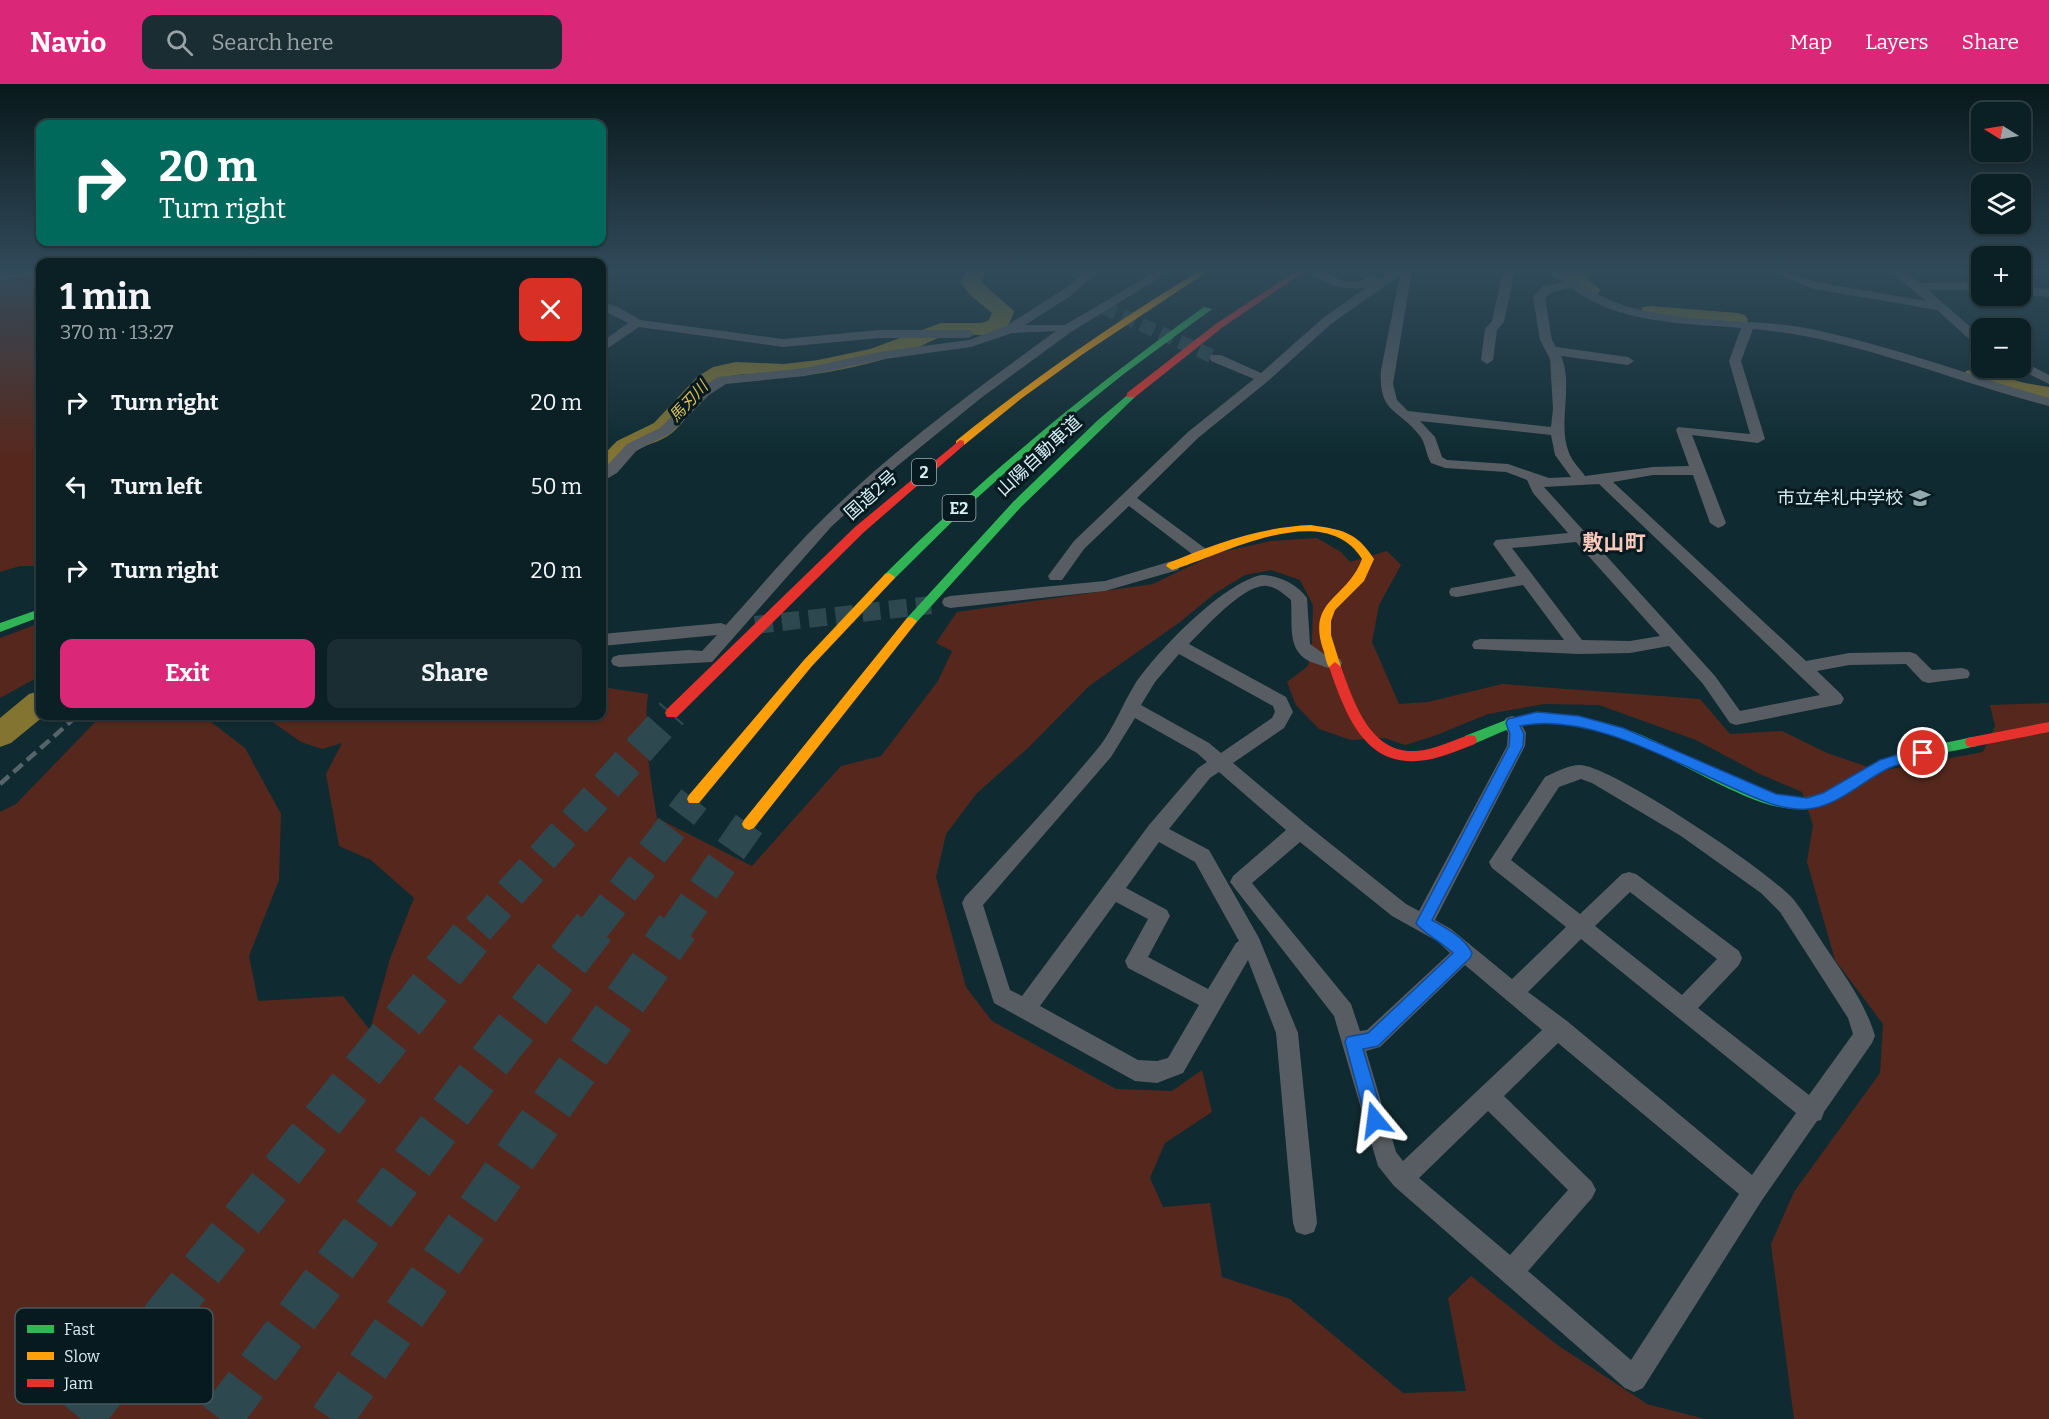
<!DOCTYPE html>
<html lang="en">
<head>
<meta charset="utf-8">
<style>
  :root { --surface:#0b2025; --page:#192d32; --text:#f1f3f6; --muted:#9aa3a7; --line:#2b3e42; --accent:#db2777 }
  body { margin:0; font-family:Bitter,"Noto Sans JP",serif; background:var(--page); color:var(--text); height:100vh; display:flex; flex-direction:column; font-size:22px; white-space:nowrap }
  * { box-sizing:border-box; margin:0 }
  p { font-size:20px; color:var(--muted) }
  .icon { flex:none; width:33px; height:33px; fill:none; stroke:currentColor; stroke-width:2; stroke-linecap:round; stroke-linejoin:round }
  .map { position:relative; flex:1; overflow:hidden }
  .drawer { position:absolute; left:36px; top:174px; width:570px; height:462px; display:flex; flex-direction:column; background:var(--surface); border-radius:12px; box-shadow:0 2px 4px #0004,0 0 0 2px var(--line) }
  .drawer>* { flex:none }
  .guide { position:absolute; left:36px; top:36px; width:570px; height:126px; border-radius:12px; box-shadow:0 2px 4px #0004,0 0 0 2px var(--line); background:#00695c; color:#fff; overflow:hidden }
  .needle { width:39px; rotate:281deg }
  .fabs { position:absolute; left:1971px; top:18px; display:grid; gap:12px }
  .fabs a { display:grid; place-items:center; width:60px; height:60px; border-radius:12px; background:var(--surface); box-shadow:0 2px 4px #0004,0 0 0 2px var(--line); font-size:30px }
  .pin { position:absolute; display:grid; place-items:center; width:51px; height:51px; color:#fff; margin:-26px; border:3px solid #fff; border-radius:50%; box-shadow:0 2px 6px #0007 }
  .me { position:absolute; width:66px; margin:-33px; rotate:344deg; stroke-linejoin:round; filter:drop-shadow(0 0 4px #0008) }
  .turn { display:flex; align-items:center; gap:21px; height:126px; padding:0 24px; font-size:27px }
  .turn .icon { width:78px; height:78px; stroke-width:2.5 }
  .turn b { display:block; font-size:42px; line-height:51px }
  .round { display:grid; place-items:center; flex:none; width:63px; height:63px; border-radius:12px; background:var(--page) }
  .head { display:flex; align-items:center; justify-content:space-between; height:102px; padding:0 24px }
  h1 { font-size:36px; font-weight:700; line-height:45px }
  .cta { display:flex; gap:12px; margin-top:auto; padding:12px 24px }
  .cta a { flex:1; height:69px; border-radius:12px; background:var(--accent); color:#fff; font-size:24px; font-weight:700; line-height:69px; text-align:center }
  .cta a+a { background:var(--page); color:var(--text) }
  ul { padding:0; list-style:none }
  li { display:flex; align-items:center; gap:18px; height:84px; padding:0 24px }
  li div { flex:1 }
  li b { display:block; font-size:22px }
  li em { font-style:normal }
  header { display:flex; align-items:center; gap:36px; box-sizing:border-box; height:84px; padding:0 30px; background:var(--accent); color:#fff }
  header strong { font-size:28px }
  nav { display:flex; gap:33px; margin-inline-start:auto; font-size:21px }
  .search { width:420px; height:54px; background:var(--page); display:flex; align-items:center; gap:15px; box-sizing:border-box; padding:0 21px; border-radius:12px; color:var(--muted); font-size:22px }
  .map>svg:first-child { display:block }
</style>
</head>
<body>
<header>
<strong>Navio</strong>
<div class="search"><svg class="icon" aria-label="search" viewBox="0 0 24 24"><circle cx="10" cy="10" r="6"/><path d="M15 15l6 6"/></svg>Search here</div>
<nav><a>Map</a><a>Layers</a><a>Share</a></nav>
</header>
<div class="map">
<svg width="2049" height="1335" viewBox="0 0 2049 1335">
  <rect width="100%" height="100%" fill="#0f2b31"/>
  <path fill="#56281d" d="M0,186h40v296h-20l-20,6z
    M1317,454l24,14 9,10 37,-11 14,14 -22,40 -7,37 27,62 29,-2 74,-18 198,15 30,35 52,-3 45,22 53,18 103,-19 12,-26 -5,-21 59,-2v716h-255l-23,-175 23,-52 86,-119 3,-49 -48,-64 -28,-98 6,-37 -11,-33 -42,-18 -64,-34 -97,-35 -55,-1 -56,10 -54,22 -29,9 -20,-7 -34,2 -32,-11 -23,-24 -9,-23 21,-16 4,-24 1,-37 -13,-25 -29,-10 -26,5 -31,19 -34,28 -91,64 -60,61 -52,46 -31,41 -10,43 30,110 26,34 124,68 56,2 30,-21 10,42 -47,31 -15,35 13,29 47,-4 12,74 68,22 113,94 63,-2 -18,-93 23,-22 85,68 91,60 58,15h-1705v-607l16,-8 85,-88h76l29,2 39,30 36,66 -2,66 -30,76 9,45 85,-5 27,34 20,-71 24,-61 -43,-38 -32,-14 -13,-72 16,-31 -20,6 -21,-7 -37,-26h338v-40l6,12 40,6c-5,41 2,83 9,124l95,48 89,-100 40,-10 57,-75 14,-30 -16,-8 21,-31 196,-28 64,-31 54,-12z
    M40,539v53l-40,22v-60z"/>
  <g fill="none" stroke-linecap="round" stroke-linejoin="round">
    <path fill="#837431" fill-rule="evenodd" d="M967,186h20l-6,12 33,29c-10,40 -45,16 -70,25 -13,4 -25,12 -37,16 -35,12 -72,20 -107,24 -23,3 -48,-5 -69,0 -25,7 -40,41 -59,57 -12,10 -29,11 -40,21 -12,9 -15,23 -30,26v-23l9,-10 6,-6 37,-18 43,-46 16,-10 23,-5 48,2 34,-4 52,-11 71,-26h41l7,-3 3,-7 -22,-18 -10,-13z
      M1553,186h24l24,20 -4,4 -7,2 -7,-2z
      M1651,222l86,7 8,2 3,5 -3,5 -8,2 -94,-10 -3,-5 3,-5z
      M1974,285l51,14 24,4v14l-26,-4 -57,-16 -3,-5 3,-5z
      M40,607v25h4l-33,27 -11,4v-29l29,-24z"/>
    <path stroke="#2d484e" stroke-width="14" stroke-dasharray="14 7" stroke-linecap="butt" d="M1103,223l113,51"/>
    <path stroke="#2d484e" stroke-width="18" stroke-dasharray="18 9" stroke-linecap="butt" d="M755,541l176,-20"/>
    <path stroke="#2d484e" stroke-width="32" stroke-dasharray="32 16" stroke-linecap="butt" d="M478,845l194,-216
      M593,845l101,-130
      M676,845l73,-105"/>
    <path stroke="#2d484e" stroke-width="43" stroke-dasharray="43 21" stroke-linecap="butt" d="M81,1335l398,-492
      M220,1335l248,-330 126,-162
      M331,1335l346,-492"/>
    <path fill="#585d63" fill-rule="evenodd" d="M26,186h14v4l-40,7v-8z
      M1088,186h13l-32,27 -44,28h40l93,-55h14l-101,62 -90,66 -85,69 -65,60 -119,135 -93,5 -6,-2 -2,-4 2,-4 6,-2 70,-5 13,1 15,-16 -115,11v-12l119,-11 5,2c32,-35 62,-72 96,-105 71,-71 153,-130 234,-189l-44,2 -41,14 -86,12 -80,17 -79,8 -17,11 -39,39 -33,16 -20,23 -15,8v-10l25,-27 33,-16 39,-39 19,-12 87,-9 80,-17 84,-11 37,-14 55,-35z
      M1306,186c21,-2 30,13 48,12 7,0 12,-5 19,-7l6,4 12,-9h21l-19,114 4,16 11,11 143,16 2,-18 -3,-50 -10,-19 -7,-43 10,-11 20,-4 -19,-12h14l22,10 1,4c64,46 161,30 235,46 79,17 155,46 233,68v8c-99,-25 -193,-68 -296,-77l-12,32 24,78 -7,4 -66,-8 34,88 -3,3 -5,2 -8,-5 -17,-48h-40l-40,7 193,179 43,-8 61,-1 6,2 16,16 30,-2 6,2 2,4 -2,4 -40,5 -6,-2 -16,-17 -57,1 -32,6 24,23 3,5 -3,5 -105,21 -6,-2 -27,-39 -34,-38 -39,7 -51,1 -105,-5 -2,-4 2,-4 6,-2 84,1 -41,-55 -66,12 -6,-1 -2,-4 2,-4 6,-1 59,-11 -23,-32 3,-4 72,-7 -35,-40 -6,-13 -21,-8 -61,-4 -14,-5c-5,-8 -5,-19 -11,-27 -21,-28 -42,-22 -39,-66l19,-95 -69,49 -63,57 -70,57 -61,60 69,51 3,4 -3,4h-10l-67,-51 -45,43 -22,31h-12l-2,-4 26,-35 114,-109 66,-53 -43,-18 -1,-3 1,-3h10l40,18 62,-55 44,-31c-20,5 -46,-3 -61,-17zM1571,204c48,36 112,35 170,40l-12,33 21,73 -72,-7 -2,3 13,36 -36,1 -68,9c-5,-7 -13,-15 -16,-23 -12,-30 5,-67 -8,-97l67,9 6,-4 -6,-4 -72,-10 -4,-7 -7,-42 6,-6zM1420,337l131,14 4,20 16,22 -22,1 -41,-14 -61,-4 -5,-3 -7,-20zM1599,400l221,211 -80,16 -25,-35 -171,-189zM1576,458l84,94 -30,5 -48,-1 -70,-92z
      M1503,186h12l-11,52 -7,8 -4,30 -6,4 -6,-4 4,-31 7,-8z
      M1766,186h16l34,12 110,19 -37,-31h13l17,13 63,-1v8h-54l54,47v11l-4,-1 -41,-37 -123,-21z
      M2020,202l29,3v8l-29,-3z
      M602,218l16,5 22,13 143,19 96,-9h90l6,4 -6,4h-90l-96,9 -144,-20 -37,25v-10l26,-19 -26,-13z
      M2020,276l29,15v9l-32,-16h3z
      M1172,477l6,1 2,4 -2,4 -73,21 -155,17 -6,-2 -2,-4 2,-4 6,-2 155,-15z
      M1261,491c17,0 36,9 46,23l3,46 14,10 16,5 2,4 -2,4c-8,3 -15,0 -23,-3 -32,-9 -24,-38 -26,-64 -7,-6 -15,-13 -24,-14 -22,-3 -63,43 -78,58l97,53 7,15 -9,16 -51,35 74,62 99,79 13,7 88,-165 1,-13 -5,-10 3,-5 6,-2 6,2 8,15 -1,13 -90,174 16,9 61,50 54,-52 -74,-59 -3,-6 56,-85c11,-5 23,-12 35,-12 30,0 192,108 214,135 11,14 20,30 30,45 20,30 41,57 51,91l-3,7 -48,69 -3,8 -4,1 -55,79 -119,188 -9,4 -9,-4 -231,-202 -16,-20 -44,-150 -104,-134 3,-6 53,-46 -67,-58 -9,6 -41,51 40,21 50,88 39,95 19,190 -3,9 -9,3 -9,-3 -3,-9 -17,-190 -28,-73 -65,113 -26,10 -22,-2 -141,-78 -32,-100 3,-6c45,-49 91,-98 134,-150 15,-19 23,-42 36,-63 22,-33 87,-100 126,-109zM1179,570l94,52 2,6 -3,6 -51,35 -12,-10 -68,-38 14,-23zM1135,634l62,35 10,9 -9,6 -49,57 -127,171 -12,-6 -27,-85 128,-148zM1581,695l11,4 89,53 80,57 19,19 68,106 5,16 -44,61 -111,-87 41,-43 3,-7 -3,-7 -103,-77 -7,-2 -7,2 -42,40 -69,-54 48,-73zM1159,758l36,20 44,79 -3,2 -28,46 -60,-32 22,-41 -3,-6 -41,-22zM1300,758l92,74 45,25 13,12 -83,77 -7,1 -9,-27 -99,-121zM1630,808l87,67 -35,36 -87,-69zM1116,818l32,17 -23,42 3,7 71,37 -31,53 -11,3 -19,-1 -98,-54zM1581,855l215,174 -44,62 -185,-154 -39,-29zM1465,881l77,65 -139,131 -7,-9 -30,-101 14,-4zM1558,959l181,151 -108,166 -103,-89 64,-73 4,-8 -4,-8 -88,-86zM1488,1027l80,79 -58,65 -91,-77z"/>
    <path fill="#30b455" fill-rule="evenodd" d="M1204,223l8,2 -87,64 -80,64 -77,69 -75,74h-8l-2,-3 2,-3c99,-98 205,-186 319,-267z
      M1131,308l4,1v4l-114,110 -106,117h-8l-2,-3 2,-3 106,-116 85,-82z
      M40,525v8l-40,15v-9z
      M1550,629c37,3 71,12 105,28 40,18 108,62 152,56 28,-4 51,-27 77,-38 28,-12 59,-15 88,-22l5,1 2,4 -2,4 -5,1c-26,6 -55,9 -80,20 -33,14 -61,44 -99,42 -29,-2 -57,-17 -82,-29 -58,-29 -122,-68 -190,-54 -18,3 -34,14 -51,19l-5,-1 -2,-4 2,-4 46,-18z"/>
    <path fill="#ff9f0a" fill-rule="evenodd" d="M1201,186h9l-127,84 -61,44 -58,47h-8v-4c78,-63 159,-119 245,-171z
      M1311,441c31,5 45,6 63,34l-10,22 -29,29 -4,11v14l10,32 -6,5c-8,-3 -9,-12 -11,-20 -19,-53 23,-52 38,-93 -38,-62 -141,-3 -190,11l-6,-4 2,-3c47,-19 92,-36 143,-38z
      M889,489l6,4 -2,3 -81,86 -113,137h-10l-2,-4 2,-4 115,-135 81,-86z
      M911,533l6,4 -2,3 -161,204 -5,2 -5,-2 -2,-4 2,-4 163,-202z"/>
    <path fill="#e5322d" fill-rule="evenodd" d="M1298,186h9l-84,57 -88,70h-8v-4l90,-70z
      M960,356l4,1v4l-101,88 -186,184h-10l-2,-4 2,-4 188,-182z
      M1335,578l6,5c13,35 29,87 75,84 19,-1 36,-11 54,-16l5,1 2,4 -2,4c-19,7 -38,16 -58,17 -55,4 -73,-52 -88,-94z
      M2049,638v10l-77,15 -5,-1 -2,-4 2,-4 5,-1z"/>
    <path stroke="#57646a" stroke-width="4.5" stroke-dasharray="12 6" stroke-linecap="butt" d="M0,700l77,-68"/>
  </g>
  <linearGradient id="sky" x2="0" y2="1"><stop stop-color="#08181b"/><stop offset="0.5" stop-color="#314a5a"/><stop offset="1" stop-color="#314a5a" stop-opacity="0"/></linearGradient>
  <rect width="2049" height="372" fill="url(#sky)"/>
  <path fill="#1a73e8" stroke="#114b97" stroke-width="1.5" d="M1537,628l42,4 44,12 153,66 31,4 16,-5 57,-33 43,-13 7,6 -2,3c-13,5 -27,7 -39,12 -27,13 -52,39 -82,41 -26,2 -51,-11 -74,-21 -61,-27 -145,-76 -213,-62l4,8 -1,12 -91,174c14,8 33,18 40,33l-2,5 -92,88 -15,3 21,71 -3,6 -6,2 -6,-2 -3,-6 -21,-78 2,-5 21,-4 85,-80c-8,-8 -35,-24 -37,-30l93,-177 1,-12 -4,-11 2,-4z"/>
  <defs>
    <g id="school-bare" transform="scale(1.62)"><path d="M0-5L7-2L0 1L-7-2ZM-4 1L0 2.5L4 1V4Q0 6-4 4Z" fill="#90aab0" stroke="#071a1f" stroke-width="2.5" paint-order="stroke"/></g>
  </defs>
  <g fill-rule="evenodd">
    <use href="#school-bare" x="1920" y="414"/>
  </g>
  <g text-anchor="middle" stroke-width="6" stroke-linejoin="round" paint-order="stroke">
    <g font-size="16" font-style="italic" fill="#dcc159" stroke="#071a1f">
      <text transform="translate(688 317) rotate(-47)" y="6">馬刃川</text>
    </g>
    <g fill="#071a1f" stroke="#98aeb4" stroke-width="1.5">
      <rect x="912" y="375" width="24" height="26" rx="4.5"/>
      <rect x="942.5" y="411" width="33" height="26" rx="4.5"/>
    </g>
    <g font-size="16" font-weight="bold" fill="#d6eef4">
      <text x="924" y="394">2</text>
      <text x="959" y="430">E2</text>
    </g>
    <g font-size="18" fill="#d6eef4" stroke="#071a1f">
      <text transform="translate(1039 372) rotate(-43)" y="6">山陽自動車道</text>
      <text transform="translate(871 411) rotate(-42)" y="6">国道2号</text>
    </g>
    <g font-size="18" fill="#d6eef4" stroke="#071a1f" text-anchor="end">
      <text x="1903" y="420">市立牟礼中学校</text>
    </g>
    <g font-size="21" font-weight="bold" fill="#fbc9bc" stroke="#071a1f">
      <text x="1614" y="466">敷山町</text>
    </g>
  </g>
  <rect x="15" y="1224" width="198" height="96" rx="9" fill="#071a1f" stroke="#455a5f" stroke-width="1.5"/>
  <rect x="27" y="1241" width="27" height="8" fill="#30b455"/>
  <rect x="27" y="1268" width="27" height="8" fill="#ff9f0a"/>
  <rect x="27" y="1295" width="27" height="8" fill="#e5322d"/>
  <g font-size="16" fill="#d6eef4">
    <text x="64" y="1251">Fast</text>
    <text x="64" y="1278">Slow</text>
    <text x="64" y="1305">Jam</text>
  </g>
</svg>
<div class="fabs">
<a><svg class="needle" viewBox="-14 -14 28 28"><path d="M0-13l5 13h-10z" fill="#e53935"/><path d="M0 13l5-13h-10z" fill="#9aa3a7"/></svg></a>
<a><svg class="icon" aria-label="layers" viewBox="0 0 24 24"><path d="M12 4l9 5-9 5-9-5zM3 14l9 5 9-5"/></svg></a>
<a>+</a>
<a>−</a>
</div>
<div class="pin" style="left:1923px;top:669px;background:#d93025"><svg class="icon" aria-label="arrive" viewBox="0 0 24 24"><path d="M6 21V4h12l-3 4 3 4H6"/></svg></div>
<svg class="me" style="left:1375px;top:1036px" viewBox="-20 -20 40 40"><path d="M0-17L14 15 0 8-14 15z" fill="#1a73e8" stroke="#fff" stroke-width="4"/></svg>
<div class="guide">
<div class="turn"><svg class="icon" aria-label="right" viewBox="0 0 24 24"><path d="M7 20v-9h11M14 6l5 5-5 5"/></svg><div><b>20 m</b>Turn right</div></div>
</div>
<section class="drawer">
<div class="head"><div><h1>1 min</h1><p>370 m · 13:27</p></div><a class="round" style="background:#d93025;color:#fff"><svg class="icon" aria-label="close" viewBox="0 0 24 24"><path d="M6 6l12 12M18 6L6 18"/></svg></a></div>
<ul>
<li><svg class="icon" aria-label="right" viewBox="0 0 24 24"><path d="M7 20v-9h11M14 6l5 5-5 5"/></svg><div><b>Turn right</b></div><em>20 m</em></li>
<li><svg class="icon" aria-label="left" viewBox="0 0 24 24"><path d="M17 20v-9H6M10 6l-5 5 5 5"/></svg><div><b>Turn left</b></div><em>50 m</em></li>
<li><svg class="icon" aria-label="right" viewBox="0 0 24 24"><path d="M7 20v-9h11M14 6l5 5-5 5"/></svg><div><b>Turn right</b></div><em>20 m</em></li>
</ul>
<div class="cta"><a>Exit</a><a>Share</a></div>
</section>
</div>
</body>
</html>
